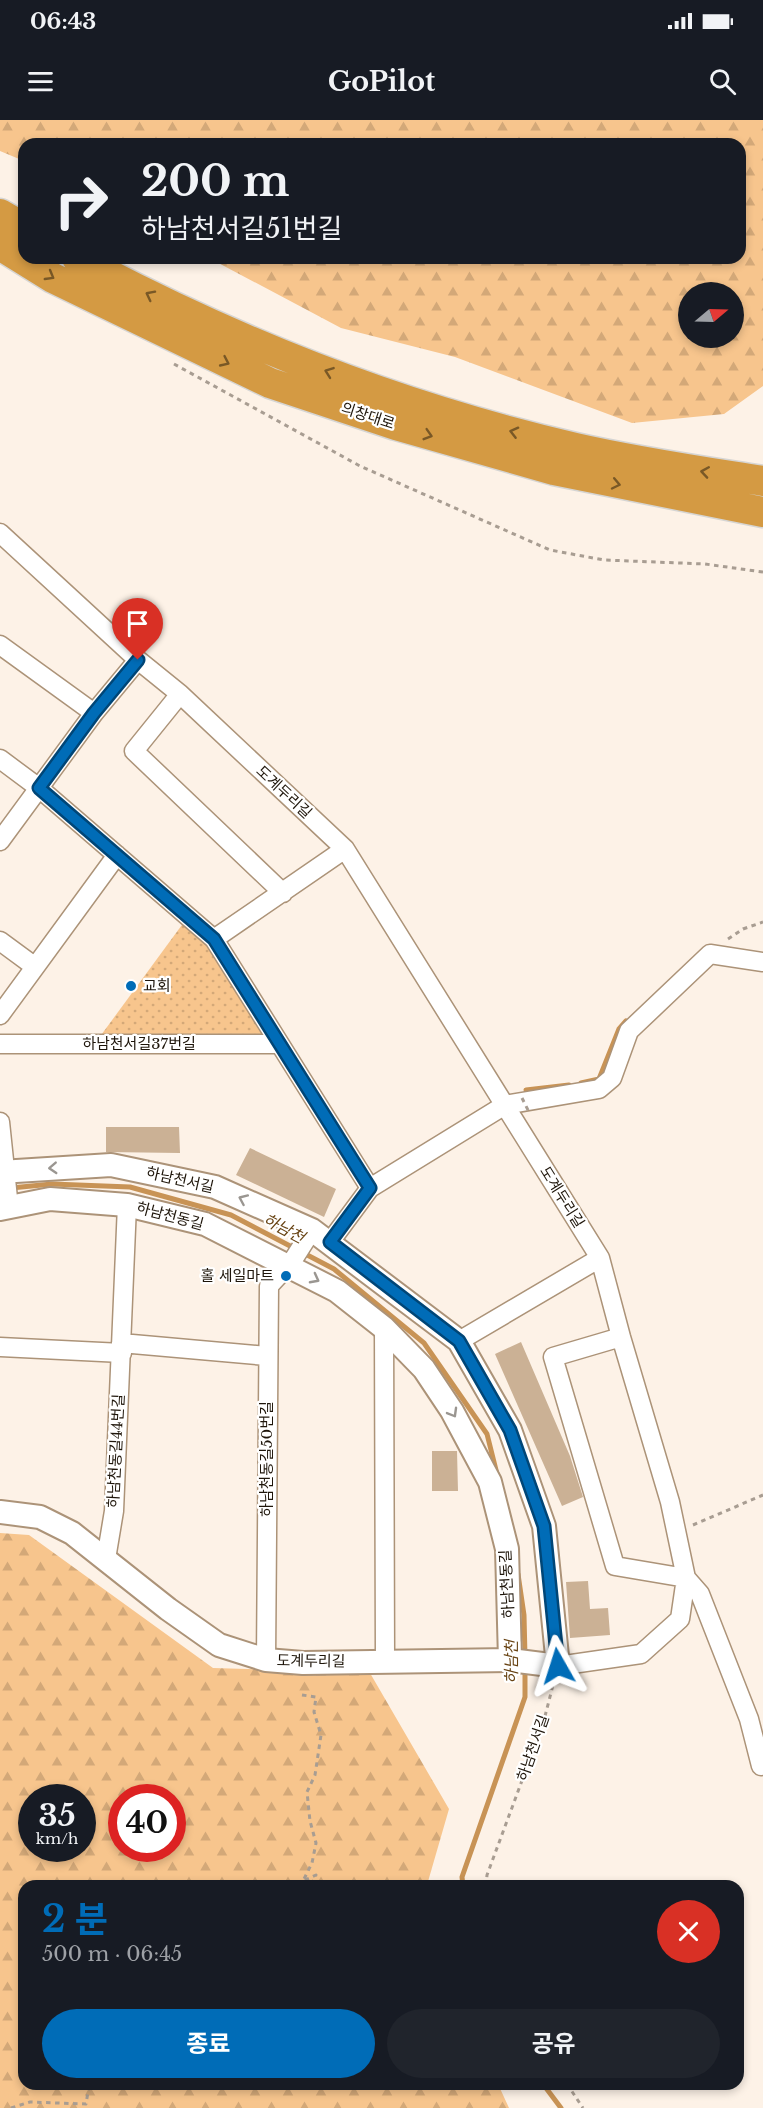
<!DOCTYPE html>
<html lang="ko">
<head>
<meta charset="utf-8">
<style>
  :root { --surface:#171b24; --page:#20242c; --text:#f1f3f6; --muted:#9ea1a6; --accent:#006cb7 }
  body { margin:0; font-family:"Libre Baskerville","Noto Sans KR",serif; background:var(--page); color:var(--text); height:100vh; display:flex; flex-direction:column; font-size:22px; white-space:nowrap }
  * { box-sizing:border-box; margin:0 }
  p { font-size:20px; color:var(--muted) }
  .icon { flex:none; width:33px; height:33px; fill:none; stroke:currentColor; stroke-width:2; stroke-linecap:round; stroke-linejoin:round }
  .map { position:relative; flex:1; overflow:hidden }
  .details { position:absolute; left:18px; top:1760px; width:726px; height:210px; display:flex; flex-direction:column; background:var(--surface); border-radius:18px; box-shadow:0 3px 9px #0003 }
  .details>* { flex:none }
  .top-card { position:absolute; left:18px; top:18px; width:728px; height:126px; border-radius:18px; box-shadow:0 3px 9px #0003; background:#171b24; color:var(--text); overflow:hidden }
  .needle { width:39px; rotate:71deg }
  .fabs { position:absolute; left:678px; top:162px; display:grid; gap:12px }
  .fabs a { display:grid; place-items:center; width:66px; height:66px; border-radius:50%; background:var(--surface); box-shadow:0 3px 9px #0003; font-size:30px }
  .speed { position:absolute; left:18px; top:1664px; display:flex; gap:12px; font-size:30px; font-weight:700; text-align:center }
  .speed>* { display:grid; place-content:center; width:78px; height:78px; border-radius:50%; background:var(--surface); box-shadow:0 3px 9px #0003; line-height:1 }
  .speed small { font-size:15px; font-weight:400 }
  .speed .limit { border:9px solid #d22; background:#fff; color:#111 }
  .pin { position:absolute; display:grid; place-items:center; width:51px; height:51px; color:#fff; margin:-62px -26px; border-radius:50% 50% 50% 0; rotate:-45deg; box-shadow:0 0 6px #0007 }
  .pin .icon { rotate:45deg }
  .me { position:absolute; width:66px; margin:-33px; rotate:354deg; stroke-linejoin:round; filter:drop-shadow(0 0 4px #0008) }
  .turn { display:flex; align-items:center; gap:21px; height:126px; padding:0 24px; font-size:27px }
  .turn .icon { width:78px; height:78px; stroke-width:2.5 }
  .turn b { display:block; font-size:42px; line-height:51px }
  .round { display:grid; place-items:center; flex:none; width:63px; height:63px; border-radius:32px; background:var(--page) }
  .headline { display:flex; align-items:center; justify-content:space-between; height:102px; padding:0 24px }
  h1 { font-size:36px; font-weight:700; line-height:45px; color:var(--accent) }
  .primary-button { display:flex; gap:12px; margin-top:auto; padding:12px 24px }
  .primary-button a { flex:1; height:69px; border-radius:36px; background:var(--accent); color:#fff; font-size:24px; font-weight:700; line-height:69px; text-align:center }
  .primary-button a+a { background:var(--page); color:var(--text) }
  .status { display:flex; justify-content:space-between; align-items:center; height:42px; padding:0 30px; background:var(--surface); direction:ltr }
  .status svg { height:16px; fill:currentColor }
  header { display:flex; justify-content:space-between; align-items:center; height:78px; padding:0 24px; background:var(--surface); font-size:27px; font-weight:700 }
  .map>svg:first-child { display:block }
</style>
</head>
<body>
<div class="status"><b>06:43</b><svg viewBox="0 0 49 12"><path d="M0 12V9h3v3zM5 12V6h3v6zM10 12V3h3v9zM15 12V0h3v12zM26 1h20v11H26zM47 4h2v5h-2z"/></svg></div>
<header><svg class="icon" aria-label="menu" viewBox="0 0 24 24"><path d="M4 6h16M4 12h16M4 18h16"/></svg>GoPilot<svg class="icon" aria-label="search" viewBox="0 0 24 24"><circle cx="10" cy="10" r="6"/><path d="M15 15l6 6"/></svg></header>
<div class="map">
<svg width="763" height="1988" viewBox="0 0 763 1988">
  <defs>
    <pattern id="green-dots" width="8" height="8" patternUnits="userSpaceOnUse" patternTransform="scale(1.5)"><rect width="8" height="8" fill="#f7c58d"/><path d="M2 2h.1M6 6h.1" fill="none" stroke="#d3a878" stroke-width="1.8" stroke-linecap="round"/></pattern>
    <pattern id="forest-firs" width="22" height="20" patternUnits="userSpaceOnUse" patternTransform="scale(1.5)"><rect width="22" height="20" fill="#f7c58d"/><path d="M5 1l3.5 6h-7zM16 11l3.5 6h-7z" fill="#d3a878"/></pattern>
  </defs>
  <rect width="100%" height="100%" fill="#fdf2e7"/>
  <path fill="url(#green-dots)" d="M187,798l26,22 62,102h-179z"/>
  <path fill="url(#forest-firs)" fill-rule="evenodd" d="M0,0h763v266l-39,28 -92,9 -177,-66 -114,-29 -132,-70h531v-114h-716v17l-24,-10zM688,172h46v46h-46z
    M0,1413l29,2 184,133 157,5 79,136 -22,76 -403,1v198h474l11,24h-509zM32,1677h50v51h-50zM122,1677h50v51h-50z"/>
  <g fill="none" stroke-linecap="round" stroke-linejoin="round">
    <path stroke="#c89355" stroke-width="5" d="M581,963l18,-4 20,-50 7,-8
      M526,970l43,-5
      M11,1068l41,-4 78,3 101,28 103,54 90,74 63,91 10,40
      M518,1454l6,41 1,42
      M463,1766l-1,-9 63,-180v-30
      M543,1964l18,24"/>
  </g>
  <path fill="#cbb195" d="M106,1007h73l1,26 -74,-1z
    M250,1028l86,41 -12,28 -88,-42z
    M521,1222l49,114 13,41 -21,9 -67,-152z
    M432,1331h25l1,40h-26z
    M588,1461l2,28 18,-1 2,27 -40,3 -4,-56z"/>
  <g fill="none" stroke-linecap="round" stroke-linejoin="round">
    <g stroke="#ac9378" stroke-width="21">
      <path id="minor" d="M0,413l138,127 42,34 165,155 255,409 21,79 49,165 16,76 -6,41 -39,35 -83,12
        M0,525l94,68
        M180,574l-46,57 149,142
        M0,639l39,29 175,151 156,249 -40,54
        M0,721l94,-128 44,-53
        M214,819l131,-90
        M0,821l34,25
        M0,895l117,-160
        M0,924h278
        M0,1002l9,86
        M370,1068l135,-83 94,-16 13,-11 17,-47 81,-77 53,8
        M384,1208l1,332
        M621,1217l-68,20 62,209 71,12 14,16 49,125 12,47
        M459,1221l141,-83
        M121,1223l146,13
        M0,1227l122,6
        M106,1439l8,-48 13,-306
        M266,1540l3,-374 24,-26 19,-30"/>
    </g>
    <g stroke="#ac9378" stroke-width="26">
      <path id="tertiary" d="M0,1052l111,-7 104,22 97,43 147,111 51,89 34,96 14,140 -48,-6 -207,3 -37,-3 -47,-15 -51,-36 -96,-76 -32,-16 -40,-5
        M0,1089l50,-10 77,6 78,19 132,67 47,37 40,41 28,42 38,71 17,67 3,111"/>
    </g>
    <g stroke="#d6d5d3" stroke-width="33">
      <path id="trunk" d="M0,94l24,14
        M0,125l53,33 217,105 126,42 158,45 209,42
        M77,138c157,84 325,150 499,190 61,14 124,23 187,33"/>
    </g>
    <path stroke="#a89d92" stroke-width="3" stroke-dasharray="4.5 4.5" stroke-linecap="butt" d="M174,244l186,102 190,84 54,10 101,4 58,8
      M728,819l15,-10 20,-7
      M693,1405l70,-30
      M302,1575l14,2 -2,15 7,23 -6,40 -8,17 3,29 6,22 -4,20 -9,18 13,-6 -5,11
      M486,1766l1,-11 56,-151 10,-39
      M567,1964l16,24
      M11,1988l19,-6 56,2 3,-18 14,-2"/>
    <use href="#minor" stroke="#fff" stroke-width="18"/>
    <use href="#tertiary" stroke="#fff" stroke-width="22"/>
    <use href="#trunk" stroke="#d49a43" stroke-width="30"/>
    <path stroke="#a89d92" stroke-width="3" stroke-dasharray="4.5 4.5" stroke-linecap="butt" d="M522,978l8,16"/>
  </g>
  <defs><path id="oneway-chevron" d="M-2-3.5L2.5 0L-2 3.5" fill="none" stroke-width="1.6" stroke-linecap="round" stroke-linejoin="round" transform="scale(1.5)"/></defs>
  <g stroke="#795826">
    <use href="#oneway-chevron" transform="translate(50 156) rotate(30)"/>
    <use href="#oneway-chevron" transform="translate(150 175) rotate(-153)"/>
    <use href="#oneway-chevron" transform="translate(225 242) rotate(25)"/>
    <use href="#oneway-chevron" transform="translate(329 252) rotate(-160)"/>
    <use href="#oneway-chevron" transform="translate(514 312) rotate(-166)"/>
    <use href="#oneway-chevron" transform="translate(428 315) rotate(17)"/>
    <use href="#oneway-chevron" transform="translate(705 352) rotate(-171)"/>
    <use href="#oneway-chevron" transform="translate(616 364) rotate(12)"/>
  </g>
  <g stroke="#9a9691">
    <use href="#oneway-chevron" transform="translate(53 1048) rotate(177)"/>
    <use href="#oneway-chevron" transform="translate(243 1079) rotate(-156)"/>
    <use href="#oneway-chevron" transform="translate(315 1159) rotate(28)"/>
    <use href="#oneway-chevron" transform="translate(453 1293) rotate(60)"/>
  </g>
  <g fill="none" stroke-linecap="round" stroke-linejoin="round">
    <g stroke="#004677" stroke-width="15">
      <path id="route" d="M138,540l-44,53 -55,75 175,151 156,249 -40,54 129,99 51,89 34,96 14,140"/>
    </g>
    <use href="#route" stroke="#006cb7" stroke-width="10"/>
  </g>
  <g fill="#006cb7" stroke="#fff" stroke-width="2">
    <circle cx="131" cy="866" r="6"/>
    <circle cx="286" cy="1156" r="6"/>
  </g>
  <g text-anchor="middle" stroke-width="4.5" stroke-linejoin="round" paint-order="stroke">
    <g font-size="15" fill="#1e150a" stroke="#fff">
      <text transform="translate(368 296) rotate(18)" y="5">의창대로</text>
      <text transform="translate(284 672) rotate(43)" y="5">도계두리길</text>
      <text x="139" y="929">하남천서길37번길</text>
      <text transform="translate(180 1060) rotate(13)" y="5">하남천서길</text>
      <text transform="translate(562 1077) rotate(58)" y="5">도계두리길</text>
      <text transform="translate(170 1096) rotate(15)" y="5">하남천동길</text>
      <text transform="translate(116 1331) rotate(-87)" y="5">하남천동길44번길</text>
      <text transform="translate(267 1339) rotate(-90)" y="5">하남천동길50번길</text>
      <text transform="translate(507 1464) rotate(-93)" y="5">하남천동길</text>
      <text transform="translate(311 1541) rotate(1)" y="5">도계두리길</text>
      <text transform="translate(533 1628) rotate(-71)" y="5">하남천서길</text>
    </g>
    <g font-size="15" fill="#1e150a" stroke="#fff" text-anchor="start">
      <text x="143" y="871">교회</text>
      <text x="274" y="1161" text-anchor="end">홀 세일마트</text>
    </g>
    <g font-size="16" font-style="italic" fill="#684313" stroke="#fff">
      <text transform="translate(284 1108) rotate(28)" y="6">하남천</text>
      <text transform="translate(511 1542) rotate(-90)" y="6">하남천</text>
    </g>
  </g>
</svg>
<div class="fabs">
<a><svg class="needle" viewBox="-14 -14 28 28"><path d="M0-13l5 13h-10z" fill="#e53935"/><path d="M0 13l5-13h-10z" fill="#9ea1a6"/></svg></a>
</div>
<div class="speed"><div>35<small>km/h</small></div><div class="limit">40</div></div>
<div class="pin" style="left:138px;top:540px;background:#d93025"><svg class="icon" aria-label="arrive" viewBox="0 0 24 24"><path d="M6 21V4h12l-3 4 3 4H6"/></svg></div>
<svg class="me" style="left:558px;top:1546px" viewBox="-20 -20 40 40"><path d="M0-17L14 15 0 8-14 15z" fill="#006cb7" stroke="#fff" stroke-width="4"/></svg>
<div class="top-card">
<div class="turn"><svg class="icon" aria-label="right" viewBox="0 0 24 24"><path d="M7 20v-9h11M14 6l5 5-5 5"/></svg><div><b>200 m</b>하남천서길51번길</div></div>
</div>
<section class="details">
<div class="headline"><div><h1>2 분</h1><p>500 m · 06:45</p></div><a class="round" style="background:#d93025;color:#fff"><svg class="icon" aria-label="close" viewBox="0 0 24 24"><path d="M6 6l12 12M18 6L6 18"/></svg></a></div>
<div class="primary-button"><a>종료</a><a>공유</a></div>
</section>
</div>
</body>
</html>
